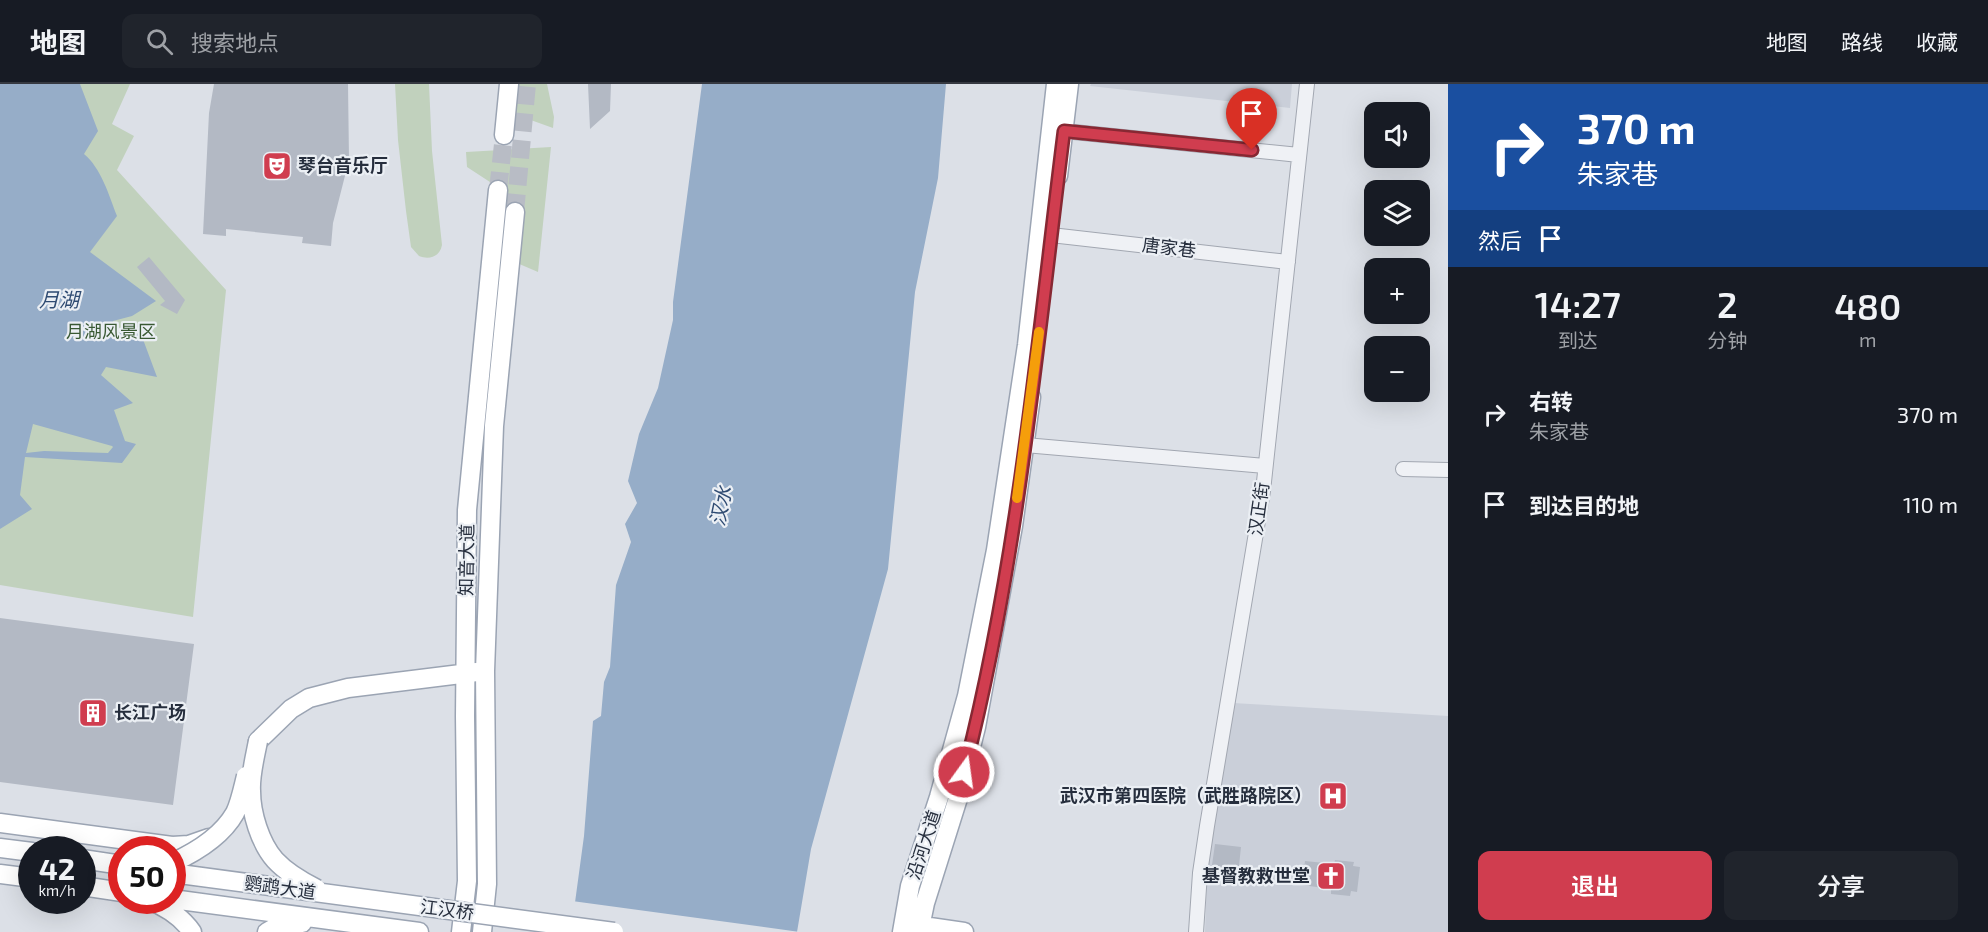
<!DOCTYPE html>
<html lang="zh">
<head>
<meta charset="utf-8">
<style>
  :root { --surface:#171b24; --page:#20242c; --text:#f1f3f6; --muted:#9ea1a6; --line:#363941; --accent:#d03d4f }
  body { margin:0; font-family:"Exo 2","Noto Sans SC",sans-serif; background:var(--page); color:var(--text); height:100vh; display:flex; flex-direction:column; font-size:22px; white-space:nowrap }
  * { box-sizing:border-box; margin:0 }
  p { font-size:20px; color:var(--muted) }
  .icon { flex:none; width:33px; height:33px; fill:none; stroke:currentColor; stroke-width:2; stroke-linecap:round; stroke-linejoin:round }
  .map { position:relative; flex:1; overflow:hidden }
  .panel { display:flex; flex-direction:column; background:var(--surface); width:540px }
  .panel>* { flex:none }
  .banner { background:#1a4fa0; color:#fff; overflow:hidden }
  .buttons { position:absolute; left:1364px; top:18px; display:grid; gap:12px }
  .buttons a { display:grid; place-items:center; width:66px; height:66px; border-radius:12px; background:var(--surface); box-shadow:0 6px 24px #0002; font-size:30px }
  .speed { position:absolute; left:18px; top:752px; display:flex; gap:12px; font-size:30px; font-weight:700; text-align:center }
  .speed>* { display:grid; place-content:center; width:78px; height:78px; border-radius:50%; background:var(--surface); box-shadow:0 6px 24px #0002; line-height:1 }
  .speed small { font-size:15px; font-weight:400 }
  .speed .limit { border:9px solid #d22; background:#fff; color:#111 }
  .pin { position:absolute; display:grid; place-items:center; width:51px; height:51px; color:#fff; margin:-62px -26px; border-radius:50% 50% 50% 0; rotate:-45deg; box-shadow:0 0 6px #0007 }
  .pin .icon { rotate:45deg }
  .me { position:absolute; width:66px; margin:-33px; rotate:14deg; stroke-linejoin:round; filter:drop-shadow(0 0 4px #0008) }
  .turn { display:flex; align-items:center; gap:21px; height:126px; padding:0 30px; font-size:27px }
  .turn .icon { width:78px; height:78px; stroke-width:2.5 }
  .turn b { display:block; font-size:42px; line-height:51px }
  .then { display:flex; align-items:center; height:57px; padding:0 30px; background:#0003; gap:12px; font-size:22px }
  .eta { display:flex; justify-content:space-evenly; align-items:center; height:102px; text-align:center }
  .eta b { font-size:36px; font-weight:600; line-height:42px }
  .action { display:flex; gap:12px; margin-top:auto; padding:12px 30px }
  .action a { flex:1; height:69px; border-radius:12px; background:var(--accent); color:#fff; font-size:24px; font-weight:600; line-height:69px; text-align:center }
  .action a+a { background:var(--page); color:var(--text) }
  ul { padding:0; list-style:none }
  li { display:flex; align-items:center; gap:18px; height:90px; padding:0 30px }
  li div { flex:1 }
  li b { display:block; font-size:22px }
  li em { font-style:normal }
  header { display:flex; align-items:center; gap:36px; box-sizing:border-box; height:84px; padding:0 30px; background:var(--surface); border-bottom:2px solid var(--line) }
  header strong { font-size:28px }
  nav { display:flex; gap:33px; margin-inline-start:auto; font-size:21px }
  .search { width:420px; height:54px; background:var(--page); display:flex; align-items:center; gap:15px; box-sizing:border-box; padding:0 21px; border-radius:12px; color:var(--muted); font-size:22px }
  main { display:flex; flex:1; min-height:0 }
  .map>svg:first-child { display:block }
</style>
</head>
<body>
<header>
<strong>地图</strong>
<div class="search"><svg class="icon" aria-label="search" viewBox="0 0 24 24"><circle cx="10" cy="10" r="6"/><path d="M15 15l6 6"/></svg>搜索地点</div>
<nav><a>地图</a><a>路线</a><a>收藏</a></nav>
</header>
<main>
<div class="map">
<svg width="1448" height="848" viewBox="0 0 1448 848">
  <rect width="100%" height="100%" fill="#dce0e7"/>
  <path fill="#cacfd9" d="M1091,0h201l-2,24 -200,-22z
    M1233,619l215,13v216h-243l2,-57z"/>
  <path fill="#c1d1bd" d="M0,0h130l-18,40 22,12 -17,34 109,120 -33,327 -193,-32z
    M395,0h34l3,67 10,94c-2,12 -13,15 -23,11l-8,-9 -5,-36 -8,-71z
    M517,0h30l7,33 -1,11 -39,-14z
    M551,63l-13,125 -21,-9 -2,-51 -22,-28 -26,-17 -1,-15z"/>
  <path fill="#96adc8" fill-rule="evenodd" d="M0,0h80l18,47 -14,23c17,14 25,41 33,62l-27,36 66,49 -24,15 -19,5 1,11 27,2 16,43 -51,-10 -5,8 32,28 -19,7 11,31 11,3 -14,19 -97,-6 -5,38 12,14 -32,20zM33,340l79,22 1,1 -5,6 -64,-2 -18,2z
    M702,0h244l-8,94 -23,114 -27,277 -77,280 -14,83h-226l13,-96 9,-115 8,-5 3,-34 6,-15 6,-82 15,-43 -6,-18 12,-21 -9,-22 11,-47 19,-46 15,-68v-18z"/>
  <path fill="#dce0e7" d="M572,817l228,31h-232z"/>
  <path fill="#b3b9c4" d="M214,0h134l1,76 -16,63 -2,23 -29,-3 1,-6 -77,-8v7l-23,-2 6,-121z
    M588,0h23l-1,27 -20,18z
    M149,173l36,43 -8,14 -17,-9 5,-4 -28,-34z
    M0,534l194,26 -21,161 -173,-23z
    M1215,760l26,3 -3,28 -27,-3z
    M1335,776l19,2 -1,4 7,1 -3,25 -6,-1 -1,5 -19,-2v-5l-29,-4 3,-24 29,3z"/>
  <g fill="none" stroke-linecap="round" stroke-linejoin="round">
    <path stroke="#b8bcc5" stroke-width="18" stroke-dasharray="18 9" stroke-linecap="butt" d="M498,106l6,-55
      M515,128l12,-128"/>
    <g stroke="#a2a7b1" stroke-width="16">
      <path id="minor" d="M1064,47l235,24
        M1051,151l237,27
        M1025,361l240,21
        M1403,385l45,1
        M1196,848l4,-59 7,-47 56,-335 44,-407"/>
    </g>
    <g stroke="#9ba4b3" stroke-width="21">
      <path id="major" d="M504,51l5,-51
        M1058,92l11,-92
        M258,657l33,-32 18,-11 39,-10 129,-16
        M0,739l172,23 17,-1 20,-7
        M0,764l32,4
        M82,775l40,6
        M0,790l32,4
        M172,815l247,33
        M149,816c17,7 32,16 43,32
        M909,840l55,8
        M267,848l7,-4 28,-5
        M461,848l6,-51 -2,-165 2,-206 31,-320
        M482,848l5,-48 -2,-213 9,-245 21,-214
        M902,848l8,-46 29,-89 28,-101 29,-146 31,-205 29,-261
        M919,848l6,-29 34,-108 17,-68 37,-201 18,-129"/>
    </g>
    <use href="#minor" stroke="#eff1f5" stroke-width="14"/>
    <use href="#major" stroke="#fff" stroke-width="18"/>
    <g stroke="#9ba4b3" stroke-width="21" stroke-linecap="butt">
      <path id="major-bridge" d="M258,657c-3,16 -8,34 -7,50 0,22 9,52 24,69 11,12 28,22 42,29
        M172,779c24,-11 50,-27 63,-50 5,-10 8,-25 11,-37
        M172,789l442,59
        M82,802l40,6"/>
    </g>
    <use href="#major-bridge" stroke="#fff" stroke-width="18"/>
  </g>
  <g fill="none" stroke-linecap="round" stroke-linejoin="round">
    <g stroke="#872833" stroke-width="15">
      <path id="route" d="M964,688c54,-209 73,-427 100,-641l188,19"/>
    </g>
    <use href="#route" stroke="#d03d4f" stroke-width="10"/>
    <path stroke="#f59e0b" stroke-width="10" d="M1017,414l22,-166"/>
  </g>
  <defs>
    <g id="theatre-square" transform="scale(1.5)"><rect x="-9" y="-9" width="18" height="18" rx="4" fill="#d03d4f" stroke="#ebeff4"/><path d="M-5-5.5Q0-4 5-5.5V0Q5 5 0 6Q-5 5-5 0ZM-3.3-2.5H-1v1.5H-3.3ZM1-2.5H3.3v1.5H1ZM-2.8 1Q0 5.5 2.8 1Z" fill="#fff"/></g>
    <g id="building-square" transform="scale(1.5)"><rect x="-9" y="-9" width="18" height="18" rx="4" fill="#d03d4f" stroke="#ebeff4"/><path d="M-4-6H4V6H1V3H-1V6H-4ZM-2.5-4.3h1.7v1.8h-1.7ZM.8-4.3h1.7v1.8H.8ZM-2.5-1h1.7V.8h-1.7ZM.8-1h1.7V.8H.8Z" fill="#fff"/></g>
    <g id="hospital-square" transform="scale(1.5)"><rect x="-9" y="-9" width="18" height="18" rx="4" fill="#d03d4f" stroke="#ebeff4"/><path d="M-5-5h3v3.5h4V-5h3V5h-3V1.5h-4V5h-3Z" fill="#fff"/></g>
    <g id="church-square" transform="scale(1.5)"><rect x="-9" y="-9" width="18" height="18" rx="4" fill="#d03d4f" stroke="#ebeff4"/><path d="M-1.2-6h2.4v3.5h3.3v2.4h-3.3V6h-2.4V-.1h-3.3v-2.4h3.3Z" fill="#fff"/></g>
  </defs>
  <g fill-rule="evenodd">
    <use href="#theatre-square" x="277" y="82"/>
    <use href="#building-square" x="93" y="629"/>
    <use href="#hospital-square" x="1333" y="712"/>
    <use href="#church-square" x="1331" y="792"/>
  </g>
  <g text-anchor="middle" stroke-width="4.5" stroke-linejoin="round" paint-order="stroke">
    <g font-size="18" font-weight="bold" fill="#262e3d" stroke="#ebeff4" text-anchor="start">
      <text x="298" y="88">琴台音乐厅</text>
      <text x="114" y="635">长江广场</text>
      <text x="1312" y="718" text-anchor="end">武汉市第四医院（武胜路院区）</text>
      <text x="1310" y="798" text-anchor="end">基督教救世堂</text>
    </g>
    <g font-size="18" fill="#262e3d" stroke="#ebeff4">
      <text transform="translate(1169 164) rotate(7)" y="6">唐家巷</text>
      <text transform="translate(1259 425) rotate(-82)" y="6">汉正街</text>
      <text transform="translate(467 476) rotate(-89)" y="6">知音大道</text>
      <text transform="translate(924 761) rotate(-72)" y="6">沿河大道</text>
      <text transform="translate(280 804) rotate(8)" y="6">鹦鹉大道</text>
      <text transform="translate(447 826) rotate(7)" y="6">江汉桥</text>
    </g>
    <g font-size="18" fill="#395933" stroke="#ebeff4">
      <text x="111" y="254">月湖风景区</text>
    </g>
    <g font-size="20" font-style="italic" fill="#2f4b72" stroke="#ebeff4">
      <text x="59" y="223">月湖</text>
      <text transform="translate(721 422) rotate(-78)" y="7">汉水</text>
    </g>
  </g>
</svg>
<div class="buttons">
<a><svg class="icon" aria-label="sound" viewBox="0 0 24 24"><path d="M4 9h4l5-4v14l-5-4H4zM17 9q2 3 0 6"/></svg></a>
<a><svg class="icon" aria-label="layers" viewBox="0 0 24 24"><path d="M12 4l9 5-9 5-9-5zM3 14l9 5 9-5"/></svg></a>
<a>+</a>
<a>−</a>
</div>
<div class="speed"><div>42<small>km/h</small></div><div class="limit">50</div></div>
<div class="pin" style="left:1252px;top:66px;background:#d93025"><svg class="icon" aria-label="arrive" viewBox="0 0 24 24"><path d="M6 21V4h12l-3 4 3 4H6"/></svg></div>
<svg class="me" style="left:964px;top:688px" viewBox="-20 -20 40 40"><circle r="17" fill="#d03d4f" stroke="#fff" stroke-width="3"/><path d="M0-11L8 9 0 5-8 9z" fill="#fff"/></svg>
</div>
<section class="panel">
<div class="banner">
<div class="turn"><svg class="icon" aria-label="right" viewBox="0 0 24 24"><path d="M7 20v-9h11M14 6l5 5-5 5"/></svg><div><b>370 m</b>朱家巷</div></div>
<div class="then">然后<svg class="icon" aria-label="arrive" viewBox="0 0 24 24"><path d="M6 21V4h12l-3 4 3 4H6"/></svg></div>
</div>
<div class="eta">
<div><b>14:27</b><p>到达</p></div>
<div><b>2</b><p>分钟</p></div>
<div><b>480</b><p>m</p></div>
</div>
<ul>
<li><svg class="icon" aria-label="right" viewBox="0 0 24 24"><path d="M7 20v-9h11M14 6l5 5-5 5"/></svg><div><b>右转</b><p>朱家巷</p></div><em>370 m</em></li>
<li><svg class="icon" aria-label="arrive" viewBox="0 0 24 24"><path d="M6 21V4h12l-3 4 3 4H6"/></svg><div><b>到达目的地</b></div><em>110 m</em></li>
</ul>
<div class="action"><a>退出</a><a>分享</a></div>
</section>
</main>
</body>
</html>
